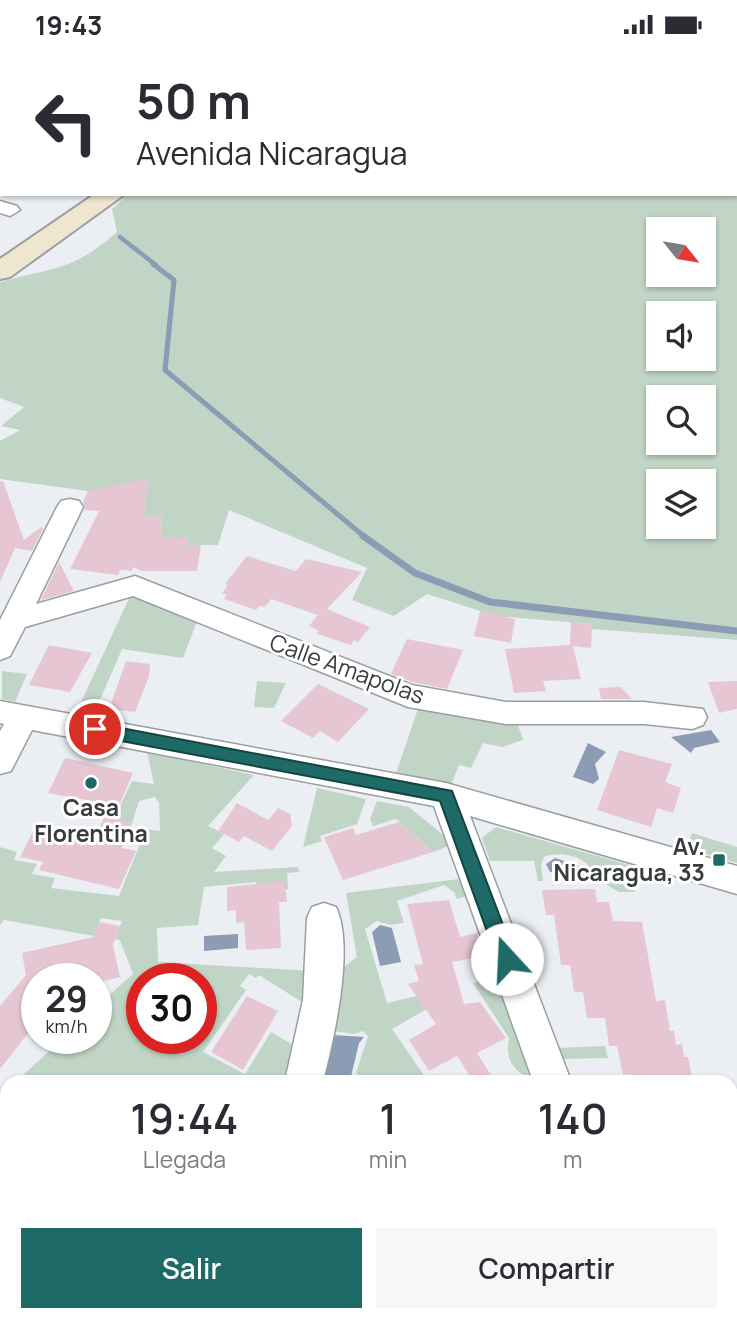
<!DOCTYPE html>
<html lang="es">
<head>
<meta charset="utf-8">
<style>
  :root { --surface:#fff; --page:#f7f7f7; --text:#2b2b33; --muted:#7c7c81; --accent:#1e6a67 }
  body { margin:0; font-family:Manrope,sans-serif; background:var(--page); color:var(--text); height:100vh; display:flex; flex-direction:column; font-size:26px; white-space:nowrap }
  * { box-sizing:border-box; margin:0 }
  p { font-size:23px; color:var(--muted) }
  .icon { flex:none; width:38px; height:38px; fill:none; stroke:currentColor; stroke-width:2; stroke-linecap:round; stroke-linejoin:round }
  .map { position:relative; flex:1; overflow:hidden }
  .panel { position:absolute; left:0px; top:1026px; width:738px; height:247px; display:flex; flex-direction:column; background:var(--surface); border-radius:21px 21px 0 0; box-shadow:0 2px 5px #0004 }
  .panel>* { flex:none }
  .top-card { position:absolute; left:0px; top:0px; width:738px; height:147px; box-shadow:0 2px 5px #0004; background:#fff; color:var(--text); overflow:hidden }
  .needle { width:46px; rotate:120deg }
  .fabs { position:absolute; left:646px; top:168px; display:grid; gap:14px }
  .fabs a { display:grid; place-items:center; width:70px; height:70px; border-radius:0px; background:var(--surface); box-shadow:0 2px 5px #0004; font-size:35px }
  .speed { position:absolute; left:21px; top:914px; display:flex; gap:14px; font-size:35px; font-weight:700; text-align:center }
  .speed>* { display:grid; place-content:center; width:91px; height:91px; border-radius:50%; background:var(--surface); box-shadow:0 2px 5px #0004; line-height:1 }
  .speed small { font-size:18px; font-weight:400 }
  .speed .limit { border:10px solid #d22; background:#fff; color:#111 }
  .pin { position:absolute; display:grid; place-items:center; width:60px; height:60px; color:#fff; margin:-30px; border:4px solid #fff; border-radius:50%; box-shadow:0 2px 7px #0007 }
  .me { position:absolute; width:77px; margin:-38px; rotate:340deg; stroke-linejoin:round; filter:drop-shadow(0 0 5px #0008) }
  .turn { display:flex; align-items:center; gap:24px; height:147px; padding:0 21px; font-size:32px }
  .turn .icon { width:91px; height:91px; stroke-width:2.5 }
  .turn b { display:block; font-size:49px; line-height:60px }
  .eta { display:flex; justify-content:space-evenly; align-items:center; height:119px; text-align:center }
  .eta b { font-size:42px; font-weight:600; line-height:49px }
  .primary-button { display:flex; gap:14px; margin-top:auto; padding:14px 21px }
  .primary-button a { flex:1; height:80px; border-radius:0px; background:var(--accent); color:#fff; font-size:28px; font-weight:600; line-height:80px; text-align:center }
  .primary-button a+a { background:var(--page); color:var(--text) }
  .status { display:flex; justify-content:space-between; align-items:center; height:49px; padding:0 35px; background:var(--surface); direction:ltr }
  .status svg { height:19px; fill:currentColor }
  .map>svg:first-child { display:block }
</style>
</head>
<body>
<div class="status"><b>19:43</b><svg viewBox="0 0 49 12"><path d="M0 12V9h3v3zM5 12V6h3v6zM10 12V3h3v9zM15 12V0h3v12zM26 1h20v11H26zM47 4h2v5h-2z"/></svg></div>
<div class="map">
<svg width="737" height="1272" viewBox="0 0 737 1272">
  <rect width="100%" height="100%" fill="#ebeff3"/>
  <path fill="#c0d5c6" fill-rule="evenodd" d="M363,0h374v591l-145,-11 -1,-5 -95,-8 -69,-22 -33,22 -42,-16 15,-32 -138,-58 -11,35h-32l2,-6 -27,-2 1,-22h-18l3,-31 -59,7 -88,-12v-38l20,-11 -19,-4 23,-19 -24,-9v-116c53,-15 72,-10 117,-50l-5,-23 16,-15h609v-143h-385zM658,180h46v46h-46zM658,264h46v46h-46zM658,348h46v46h-46zM658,432h46v46h-46z
    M131,545l67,25 -15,39 -61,-9 -29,67 -17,-3z
    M2,622l25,3 -12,28 -13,-3z
    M257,632l29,2 -12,25 -20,-1z
    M419,657l120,14 1,5h-22l5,15 -21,7 -19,-4 -12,25 -12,-3 -8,20 -56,-9z
    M147,703l107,23 -46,51 16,8 -12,14 14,8 -12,16 84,-5 1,5 -12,1 1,16 -32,2v-9l-52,5 -6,38 -41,3 1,34 155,9 -3,36 -51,-32 -3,3 -7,-4 -9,12 6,4 -43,62 42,22 26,-42 29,17 -9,32h-275l48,-43h32v-31l37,-33 -13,-34 -5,-1 7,-18 -21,-3 -7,18 -90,-16 -4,5v-78l17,5 -3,8 23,4 -5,10 23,4 -4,10 68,8 27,-67 14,2 -1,-28 -4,-6 -16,4 -7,22 -18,-4 18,-38 22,3zM142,929h59v60h-59z
    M317,739l49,11 -9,25 -37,12 2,5 -19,6z
    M377,752l32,6 45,37 -21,8 -37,-33 -23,7 -3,-7z
    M496,778l133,38 6,27h-16l-27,-16c-1,-20 -32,-25 -48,-19l-3,8 2,16h-5l-4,-20h-44l-8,-23z
    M692,784l45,14v16l-50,-14z
    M467,829l6,16 -16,5 -3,-7 -10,-7 -47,16 7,22 -14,2 -13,-4 -12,8 22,74 51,-12 6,8 -52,30 34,49 7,-4 4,7h-72l-9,-8 12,-37 -5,-5 -9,3 -27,-4 6,-55 24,-18 -11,-64z
    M501,928l32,93 -3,9c-18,-9 -25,-21 -21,-41l-36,-55z
    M605,997l3,12 -47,1 -4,-11z
    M361,1265h340l5,7h-342z"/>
  <path fill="#8b9cb4" d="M711,681l9,12 -26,6 -3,5 -20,-16z
    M588,694l18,9 -11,12 4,15 -6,5 -20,-7z
    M555,809l31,10 1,8 -37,-4 -4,-8z
    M380,876l12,3 9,34 -21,4 -8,-34z
    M238,885v14l-34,3v-15z
    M333,986l31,2 -5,6 -9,38h-27z"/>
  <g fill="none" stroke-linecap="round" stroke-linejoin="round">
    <path stroke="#8b9cb4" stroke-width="4.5" d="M120,188l36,28"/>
    <path stroke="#8b9cb4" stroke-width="5" d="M153,215l21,16 -9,90 201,168"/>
    <path stroke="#8b9cb4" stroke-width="7" d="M363,487l52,37 75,29 247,29"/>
  </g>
  <path fill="#e7c6d3" d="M148,429l-4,37h18l-1,22 27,1 -2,7h15l-4,26h-55l-9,-4 -1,4 -12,-1 -2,5 -48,-6 29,-58 -14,-1 -2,-8 5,-11z
    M0,432h3l21,59 17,-13 2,2 -11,22 -17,-3 -15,34z
    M247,507l49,15 10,-12 56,13 -35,37 43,18 -12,15 -4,-2 -3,5 -34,-11 2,-3 -10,-5 9,-11 -47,-16 -6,8 -6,-1 -3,4 -32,-11 3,-4 -5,-2 6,-8 -3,-1z
    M59,513l15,29 -33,9z
    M480,562l35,8 -4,24 -37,-7z
    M571,573l21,2 -1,24 -18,-2 8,33 -38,2 3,10 -32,2 -9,-44 65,-4z
    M407,590l56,11 -16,39 -34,-7 -22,-8z
    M49,596l43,8 -22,39 -41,-7z
    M126,612l24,3 -1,12 -14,36 -26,-3z
    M737,632v28l-18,4 -11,-31z
    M318,635l51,25 -31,33 -18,-11 -7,7 -32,-17z
    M621,638l11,12h-31l-2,-11z
    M619,701l53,14 -7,18 16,6 -8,25 -16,-5 -6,19 -54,-17z
    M65,709l68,15 -14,33 -71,-13z
    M237,754l31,17 10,-12 12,6 2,12 -20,25 -28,-15 -5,6 -21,-11z
    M104,768l28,6 -10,25 14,3 -17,38 -80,-19 4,-8 -23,-5 13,-26 60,12z
    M399,773l34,30 -90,28 -19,-43 29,-9 3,7z
    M285,832l2,21h-8l2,46 -35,2 -2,-28 -8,1v-13l-9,1v-24z
    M595,840l2,13h12l4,19 29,1 14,79 9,-1 5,31h4l2,14 6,-1 2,13h4l5,24h-60l-1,-7 -9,1 -6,-29h-8l-4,-28h-18l-4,-26h-9l-4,-27h-9l-7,-50h-8l-4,-25z
    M449,851l11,37 17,-4 8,23 -33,6 12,42 16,-2 26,36 -29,15 14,22 -13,6h-5l-16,-25 -28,15 -20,-31 27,-16 -28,-40 11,-3 -5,-16 9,-1 -16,-60z
    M100,873l20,4 -7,19 7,32 -24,6v-5h-59v44l-37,47v-63l26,-31 -4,-22 71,-16z
    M247,947l31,15 -35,59 -32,-18z"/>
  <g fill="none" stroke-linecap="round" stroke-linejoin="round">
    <g stroke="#9a9ea2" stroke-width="3">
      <path id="minor" d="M0,24h2v11h-2z
        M0,152l17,5 3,4 -10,6 -10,-3z
        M70,450l9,2 4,6 -47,97 99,-28 277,109 94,17h138l59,7 4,8 -4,8 -11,4 -48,-5h-138l-98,-17 -275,-111 -108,31 -15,29 -10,4v-40l57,-113 4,-6z
        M0,652l446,82 291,83v28l-267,-78 101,265h-38l-99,-275 -402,-76 -21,41 -11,3v-43l4,-7 -4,-1z
        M324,854l12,4c19,40 -2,132 -13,174h-38l18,-81 4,-82 5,-11z
        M732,1248l5,3v21h-34l-3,-7h32z"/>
    </g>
    <g stroke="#9a9ea2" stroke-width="4">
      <path id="secondary" d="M313,0h24l-26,2z
        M95,145h30l-115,83 -10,2v-20z"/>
    </g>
    <use href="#minor" fill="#fff" fill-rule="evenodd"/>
    <use href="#secondary" fill="#efe6cf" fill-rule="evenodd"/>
  </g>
  <path fill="#1e6a67" stroke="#144543" stroke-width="2" d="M95,674l357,68 64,168 -3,6 -6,3 -7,-3 -3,-6 -57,-158 -345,-65 -8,-7z"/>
  <g fill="#1e6a67" stroke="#fff" stroke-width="2.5">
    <circle cx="91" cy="734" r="7"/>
    <rect x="712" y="804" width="14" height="14" rx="3.5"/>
  </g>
  <g text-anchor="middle" stroke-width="6" stroke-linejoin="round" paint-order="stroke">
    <g font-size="23" fill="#393b3c" stroke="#fff">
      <text transform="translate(347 620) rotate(20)" y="8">Calle Amapolas</text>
    </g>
    <g font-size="23" font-weight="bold" fill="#393b3c" stroke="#fff">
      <text x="91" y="767">Casa<tspan x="91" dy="26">Florentina</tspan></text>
      <text x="705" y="806" text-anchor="end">Av.<tspan x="705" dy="26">Nicaragua, 33</tspan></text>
    </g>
  </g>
</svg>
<div class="fabs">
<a><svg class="needle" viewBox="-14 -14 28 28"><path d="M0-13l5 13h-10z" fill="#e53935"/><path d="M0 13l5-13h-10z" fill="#7c7c81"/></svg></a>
<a><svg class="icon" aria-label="sound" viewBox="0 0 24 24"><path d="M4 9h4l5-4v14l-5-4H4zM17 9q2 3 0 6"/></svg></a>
<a><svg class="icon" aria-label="search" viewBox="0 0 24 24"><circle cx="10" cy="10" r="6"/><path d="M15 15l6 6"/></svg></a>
<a><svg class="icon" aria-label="layers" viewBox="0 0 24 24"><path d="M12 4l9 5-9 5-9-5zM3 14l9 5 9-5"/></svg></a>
</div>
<div class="speed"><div>29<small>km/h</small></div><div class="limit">30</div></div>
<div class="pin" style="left:95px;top:680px;background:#d93025"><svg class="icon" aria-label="arrive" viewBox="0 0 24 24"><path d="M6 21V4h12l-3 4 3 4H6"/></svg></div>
<svg class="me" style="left:507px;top:910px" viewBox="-20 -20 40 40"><circle r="19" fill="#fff"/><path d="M0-13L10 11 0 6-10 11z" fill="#1e6a67"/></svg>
<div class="top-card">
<div class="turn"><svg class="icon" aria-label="left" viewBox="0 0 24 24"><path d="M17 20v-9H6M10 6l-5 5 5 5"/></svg><div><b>50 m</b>Avenida Nicaragua</div></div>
</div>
<section class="panel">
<div class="eta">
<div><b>19:44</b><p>Llegada</p></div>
<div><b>1</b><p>min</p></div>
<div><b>140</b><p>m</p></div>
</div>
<div class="primary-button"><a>Salir</a><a>Compartir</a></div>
</section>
</div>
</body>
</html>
